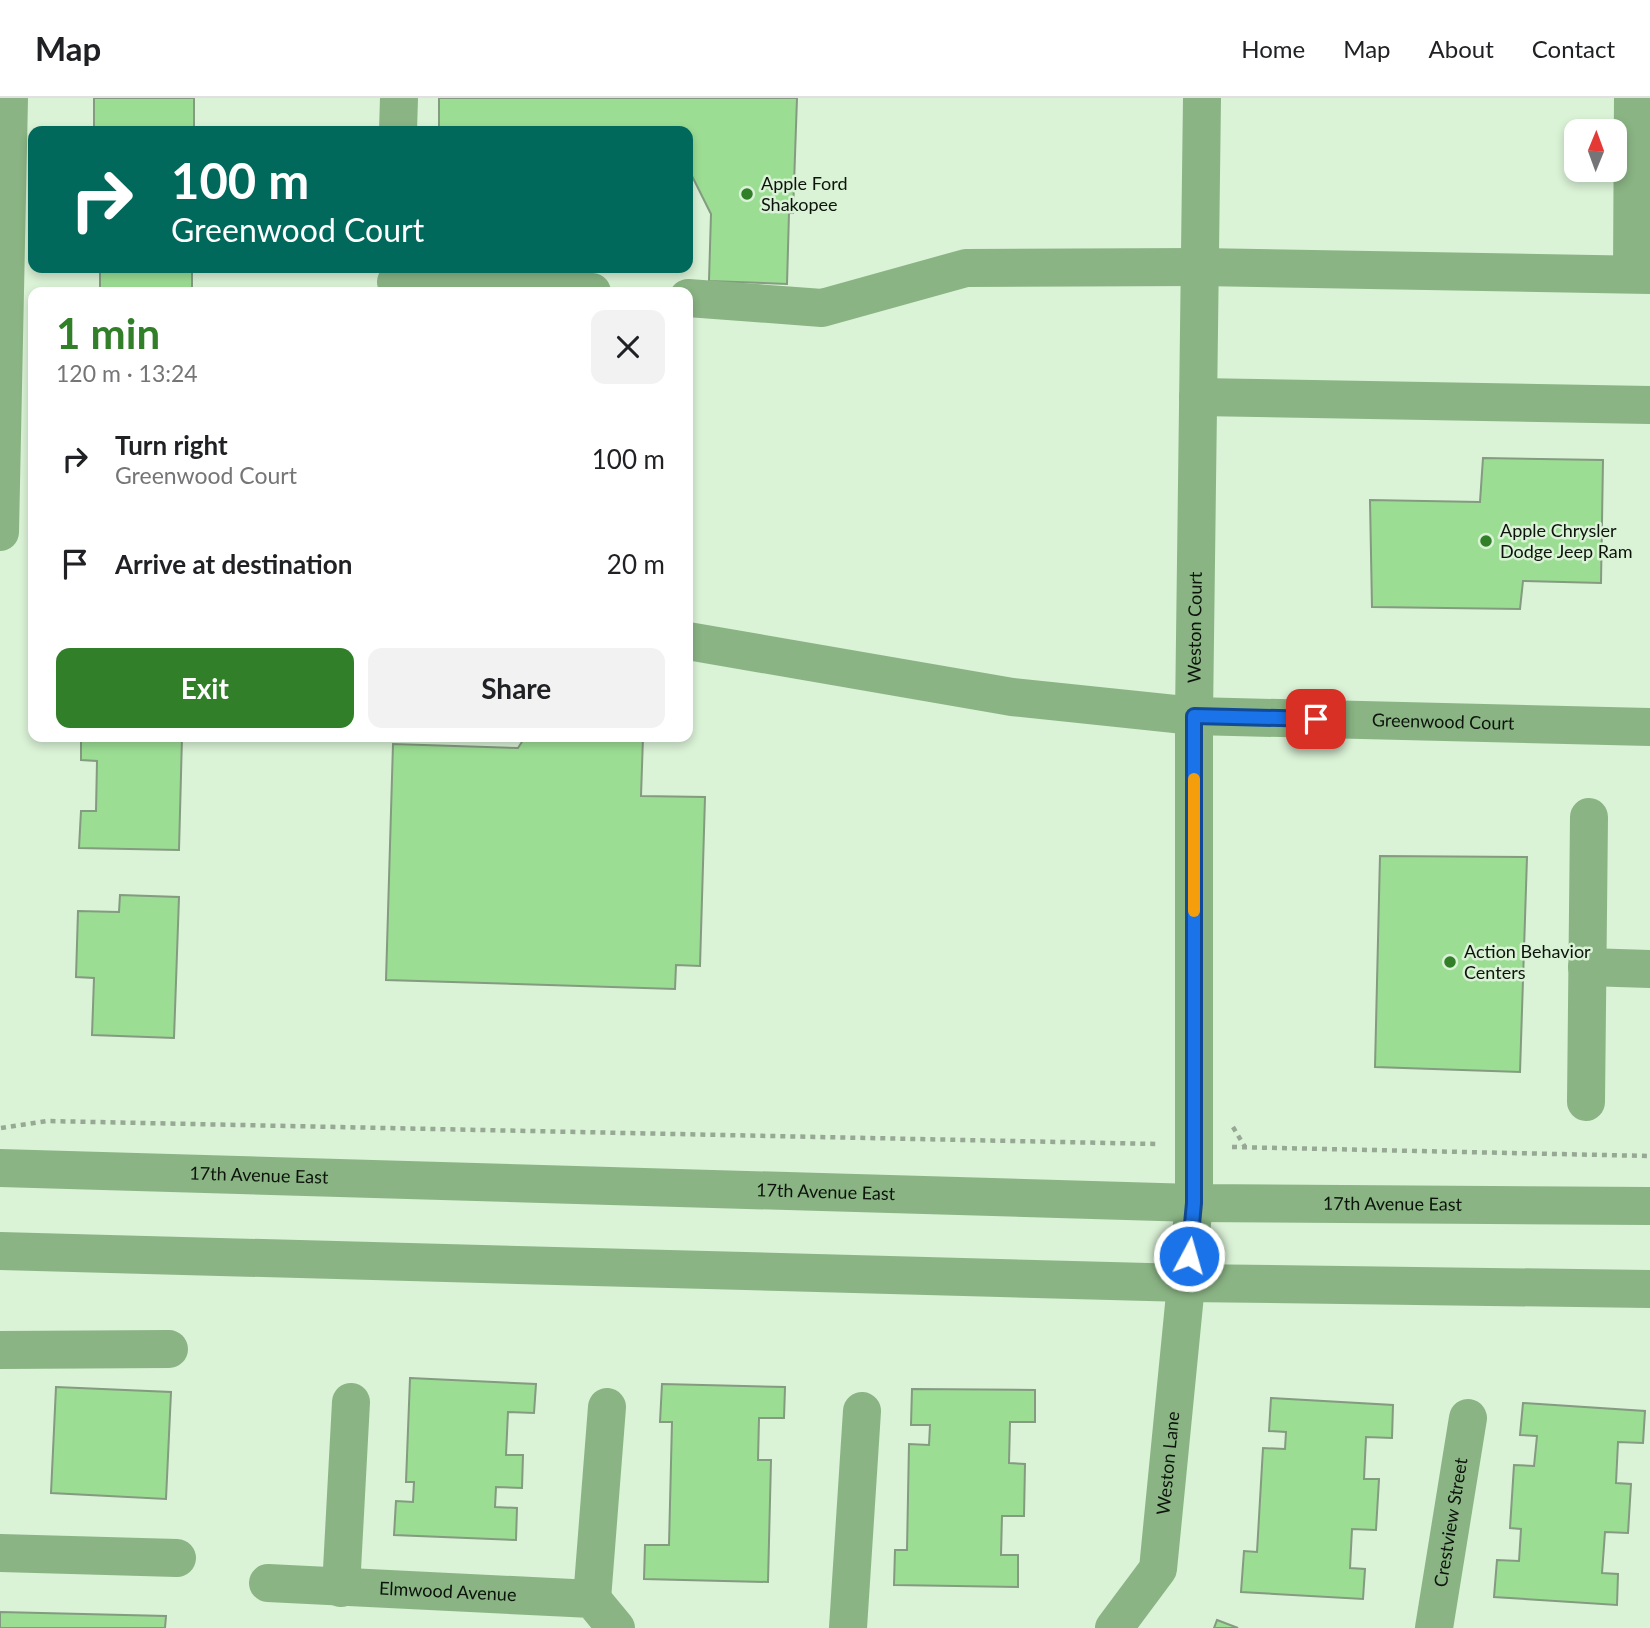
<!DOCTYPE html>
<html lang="en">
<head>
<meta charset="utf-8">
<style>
  :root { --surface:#fff; --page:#f2f2f2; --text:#202124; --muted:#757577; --line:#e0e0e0; --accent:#317f28 }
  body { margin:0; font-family:Lato,sans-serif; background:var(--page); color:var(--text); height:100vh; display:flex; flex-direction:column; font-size:26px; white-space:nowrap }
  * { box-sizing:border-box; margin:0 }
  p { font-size:23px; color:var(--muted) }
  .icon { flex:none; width:38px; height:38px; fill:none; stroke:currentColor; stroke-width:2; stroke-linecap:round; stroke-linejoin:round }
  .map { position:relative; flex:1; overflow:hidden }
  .details { position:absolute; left:28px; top:189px; width:665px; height:455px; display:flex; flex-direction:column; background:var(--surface); border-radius:14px; box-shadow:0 4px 10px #0003 }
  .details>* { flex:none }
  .top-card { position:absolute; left:28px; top:28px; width:665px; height:147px; border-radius:14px; box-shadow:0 4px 10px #0003; background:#00695c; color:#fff; overflow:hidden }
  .needle { width:46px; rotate:1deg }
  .fabs { position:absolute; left:1564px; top:21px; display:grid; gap:14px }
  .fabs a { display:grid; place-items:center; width:63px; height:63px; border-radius:14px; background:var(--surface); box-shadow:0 4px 10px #0003; font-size:35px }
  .pin { position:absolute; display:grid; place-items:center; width:60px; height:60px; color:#fff; margin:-30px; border-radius:14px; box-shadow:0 4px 10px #0006 }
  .me { position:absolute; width:77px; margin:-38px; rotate:6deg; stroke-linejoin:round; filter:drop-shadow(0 0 5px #0008) }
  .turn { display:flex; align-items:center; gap:24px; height:147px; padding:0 28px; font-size:32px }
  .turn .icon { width:91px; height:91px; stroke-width:2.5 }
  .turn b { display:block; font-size:49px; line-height:60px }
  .round { display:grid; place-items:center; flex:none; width:74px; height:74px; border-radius:14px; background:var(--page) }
  .head { display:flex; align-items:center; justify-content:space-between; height:119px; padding:0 28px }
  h1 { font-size:42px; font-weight:700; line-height:52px; color:var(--accent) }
  .primary-button { display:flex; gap:14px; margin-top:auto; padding:14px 28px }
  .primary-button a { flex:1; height:80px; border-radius:14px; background:var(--accent); color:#fff; font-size:28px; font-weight:700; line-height:80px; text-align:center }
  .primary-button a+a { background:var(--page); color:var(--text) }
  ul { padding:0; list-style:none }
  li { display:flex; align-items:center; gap:21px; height:105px; padding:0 28px }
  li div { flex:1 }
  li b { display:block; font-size:26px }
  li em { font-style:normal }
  header { display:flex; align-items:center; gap:42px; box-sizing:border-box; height:98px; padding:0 35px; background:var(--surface); border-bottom:2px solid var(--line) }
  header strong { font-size:33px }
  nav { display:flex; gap:38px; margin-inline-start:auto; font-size:24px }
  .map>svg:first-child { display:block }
</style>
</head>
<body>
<header>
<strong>Map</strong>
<nav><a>Home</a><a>Map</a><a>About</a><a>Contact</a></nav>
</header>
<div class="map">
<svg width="1650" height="1530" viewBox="0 0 1650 1530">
  <rect width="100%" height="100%" fill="#daf2d6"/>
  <path fill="#9cdd94" stroke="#849a81" stroke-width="2" d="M94,0h100v31l-100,-1z
    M439,0h358l-4,115h-4l-2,71 -78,-3 2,-67 -19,-38h-4v-45h-249z
    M100,170h92v24h-92z
    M1483,360l120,2 -2,123 -78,-2 -3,28 -148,-2 -2,-107 110,2z
    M81,639h101l-3,113 -100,-2 2,-37h15l1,-50 -16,-1z
    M525,639h118l-2,59 64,1 -5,169 -24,-1 -1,24 -289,-9 7,-236 125,4z
    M1380,758l147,1 -7,215 -145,-5z
    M120,797l59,2 -5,141 -82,-3 2,-57 -18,-1 2,-66 41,1z
    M410,1280l126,6 -2,29 -26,-1 -2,43h17l-1,33 -26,-1 -1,20 22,1 -1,32 -122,-5 2,-34 17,1 1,-20h-8z
    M662,1286l123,3 -1,31h-25l-1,42h13l-3,122 -124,-3 1,-34h24l3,-123h-12z
    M56,1289l115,5 -5,107 -115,-6z
    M912,1291l123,1v32h-25l-1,41 16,1 -1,52h-22l-1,39h17v32l-124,-2 1,-35h12l2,-106 20,1 1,-20h-19z
    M1271,1300l122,7 -1,33 -26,-1 -2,42h15l-3,51 -24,-1 -2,39 15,1 -2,30 -122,-7 3,-41 13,1 6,-104 22,1 1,-17 -17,-1z
    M1523,1305l122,8 -2,32 -25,-1 -2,41 15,1 -3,49 -23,-1 -3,41 16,1 -1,31 -123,-8 3,-37 22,1 2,-32 -11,-1 4,-63 20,1 3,-30 -17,-1z
    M0,1514l166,4 -1,12h-165z
    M1217,1522l21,8h-24z"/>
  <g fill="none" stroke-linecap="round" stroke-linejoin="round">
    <path stroke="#97a994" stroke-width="4.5" stroke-dasharray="5 5" stroke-linecap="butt" d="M1233,1029l12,20
      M1,1030l46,-7 1110,23
      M1232,1049l418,9"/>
    <g stroke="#8ab484" stroke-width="38">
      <path d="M398,33l1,-33"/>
      <path d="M1632,176l1,-176"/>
      <path d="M396,184l196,10"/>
      <path d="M688,200l134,10 144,-40 234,-1 450,8"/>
      <path d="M1198,299l452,8"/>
      <path d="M0,434l9,-434"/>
      <path id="s1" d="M688,543l324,56 182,19 456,11"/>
      <path d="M1587,869l63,2"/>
      <path d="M1586,1004l3,-285"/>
      <path id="s2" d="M0,1070l1194,35 456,3"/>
      <path d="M0,1153l1186,32 464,6"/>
      <path d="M0,1252l169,-1"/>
      <path d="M0,1455l177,5"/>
      <path id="s3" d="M268,1485l324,16 24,29"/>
      <path d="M341,1490l10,-186"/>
      <path d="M592,1501l15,-192"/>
      <path d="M848,1530l14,-217"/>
      <path id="s4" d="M1114,1530l44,-59 36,-366v-487l8,-618"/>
      <path id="s5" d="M1434,1530l34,-210"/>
    </g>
  </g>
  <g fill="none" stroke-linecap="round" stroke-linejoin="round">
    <g stroke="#114b97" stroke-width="18">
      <path id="route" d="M1189,1158l5,-53v-487l122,3"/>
    </g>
    <use href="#route" stroke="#1a73e8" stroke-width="12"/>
    <path stroke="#f59e0b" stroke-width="12" d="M1194,681v132"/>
  </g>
  <g fill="#317f28" stroke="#daf2d6" stroke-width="2.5">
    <circle cx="747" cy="96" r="7"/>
    <circle cx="1486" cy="443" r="7"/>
    <circle cx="1450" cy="864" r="7"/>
  </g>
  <g text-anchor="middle" stroke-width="5" stroke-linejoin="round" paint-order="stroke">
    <g font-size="18" fill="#0c140b" stroke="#daf2d6" text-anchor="start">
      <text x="761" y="92">Apple Ford<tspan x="761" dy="21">Shakopee</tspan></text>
      <text x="1500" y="439">Apple Chrysler<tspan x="1500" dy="21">Dodge Jeep Ram</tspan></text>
      <text x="1464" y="860">Action Behavior<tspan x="1464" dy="21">Centers</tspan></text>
    </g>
    <g font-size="18" fill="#0c140b" stroke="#daf2d6">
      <text dy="6" stroke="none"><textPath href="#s4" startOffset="1017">Weston Court</textPath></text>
      <text dy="6" stroke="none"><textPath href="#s1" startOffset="761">Greenwood Court</textPath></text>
      <text dy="6" stroke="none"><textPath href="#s2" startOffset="259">17th Avenue East</textPath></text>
      <text dy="6" stroke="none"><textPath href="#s2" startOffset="826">17th Avenue East</textPath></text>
      <text dy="6" stroke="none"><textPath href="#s2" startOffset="1393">17th Avenue East</textPath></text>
      <text dy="6" stroke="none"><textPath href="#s4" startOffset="180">Weston Lane</textPath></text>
      <text dy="6" stroke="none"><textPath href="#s5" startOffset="107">Crestview Street</textPath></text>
      <text dy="6" stroke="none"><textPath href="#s3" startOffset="180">Elmwood Avenue</textPath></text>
    </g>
  </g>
</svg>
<div class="fabs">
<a><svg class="needle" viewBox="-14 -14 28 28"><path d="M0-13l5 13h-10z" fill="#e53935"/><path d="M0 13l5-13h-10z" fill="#757577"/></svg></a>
</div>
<div class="pin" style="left:1316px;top:621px;background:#d93025"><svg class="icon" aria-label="arrive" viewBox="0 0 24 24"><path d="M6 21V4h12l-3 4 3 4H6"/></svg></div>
<svg class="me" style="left:1189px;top:1158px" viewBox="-20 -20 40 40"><circle r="17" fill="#1a73e8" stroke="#fff" stroke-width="3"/><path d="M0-11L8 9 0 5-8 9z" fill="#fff"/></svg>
<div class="top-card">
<div class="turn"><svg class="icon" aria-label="right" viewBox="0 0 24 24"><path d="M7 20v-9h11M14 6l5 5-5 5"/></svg><div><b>100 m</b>Greenwood Court</div></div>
</div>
<section class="details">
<div class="head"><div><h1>1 min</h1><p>120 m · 13:24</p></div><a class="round"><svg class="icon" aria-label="close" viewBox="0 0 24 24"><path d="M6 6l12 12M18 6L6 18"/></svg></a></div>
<ul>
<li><svg class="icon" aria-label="right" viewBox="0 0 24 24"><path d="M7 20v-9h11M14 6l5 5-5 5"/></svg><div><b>Turn right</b><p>Greenwood Court</p></div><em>100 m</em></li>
<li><svg class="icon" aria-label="arrive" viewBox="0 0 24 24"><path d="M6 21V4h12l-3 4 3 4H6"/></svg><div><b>Arrive at destination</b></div><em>20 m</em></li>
</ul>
<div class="primary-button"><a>Exit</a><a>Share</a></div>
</section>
</div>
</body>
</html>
